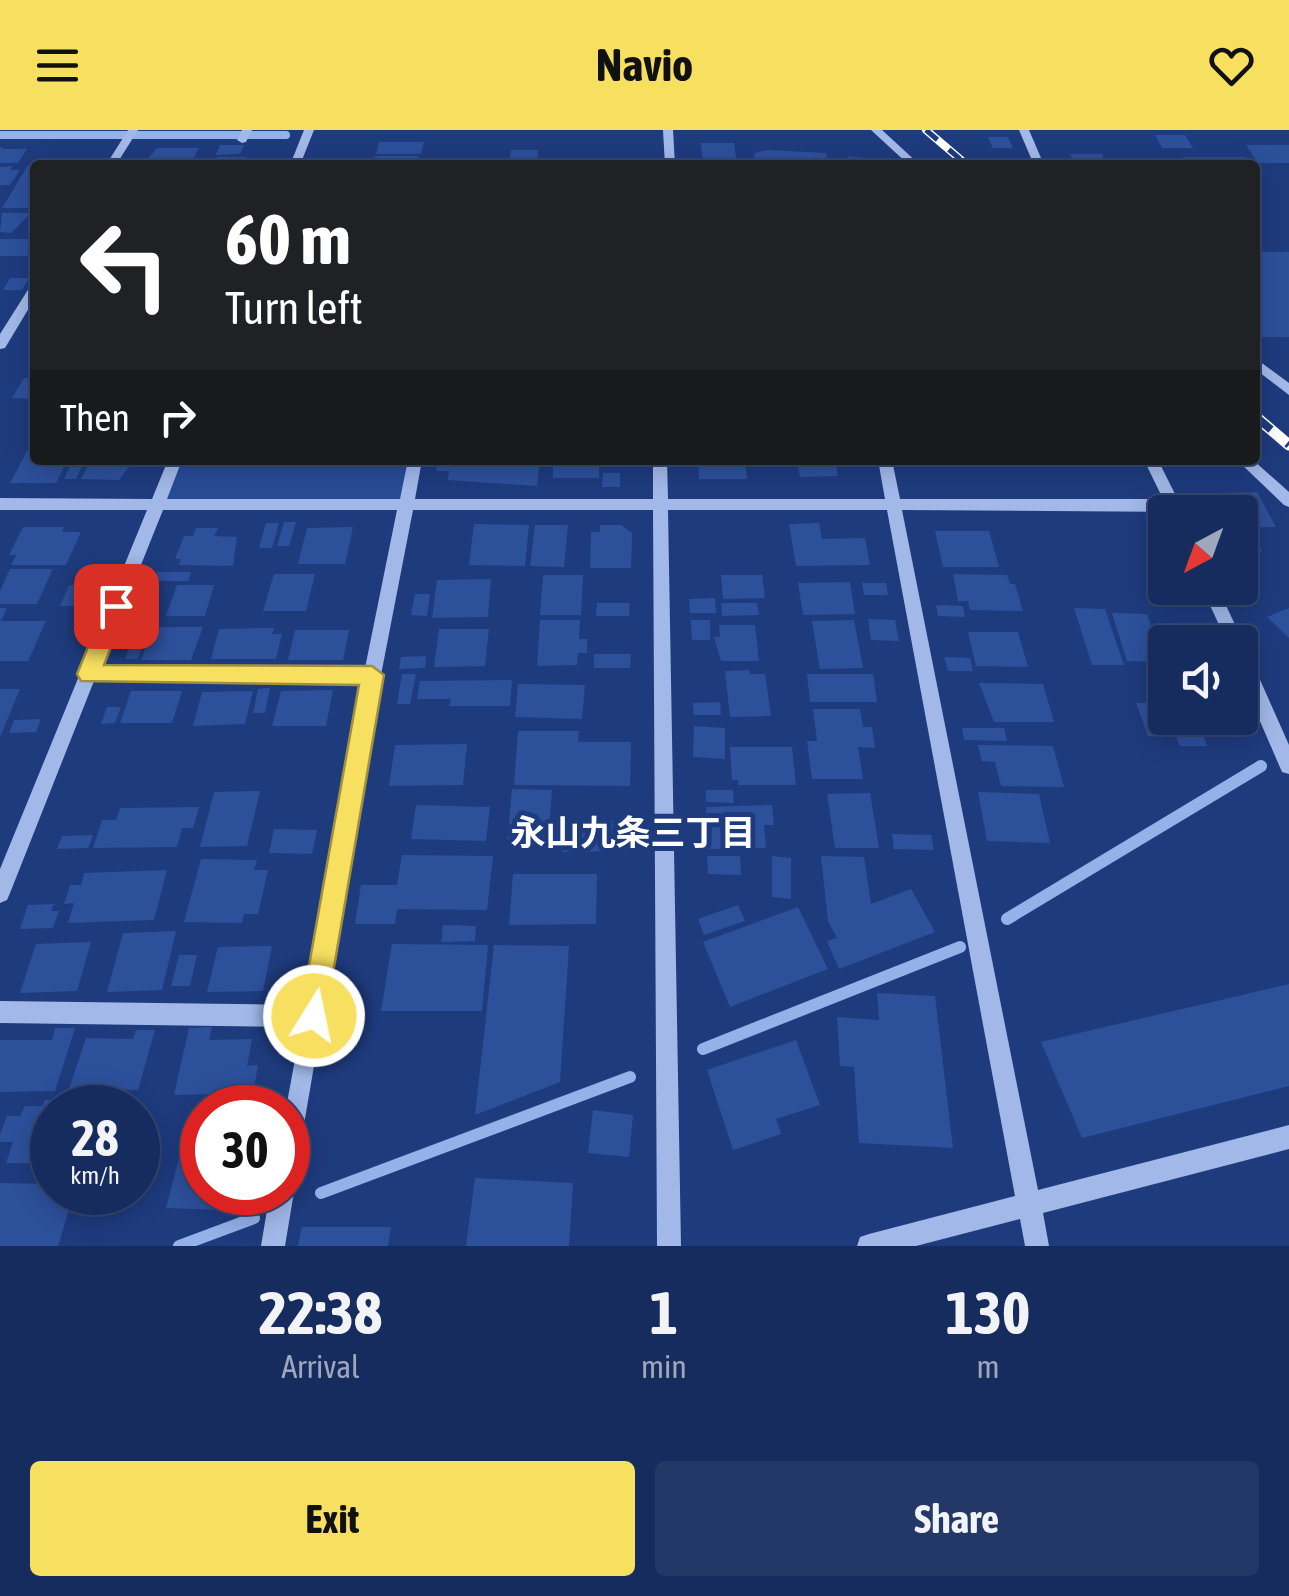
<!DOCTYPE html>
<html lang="en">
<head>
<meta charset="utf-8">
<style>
  :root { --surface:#162c5e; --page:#233867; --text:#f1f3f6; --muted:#9ea7bc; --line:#354873; --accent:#f7df60 }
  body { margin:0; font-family:"Asap Condensed","Noto Sans JP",sans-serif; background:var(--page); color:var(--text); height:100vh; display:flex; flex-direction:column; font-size:38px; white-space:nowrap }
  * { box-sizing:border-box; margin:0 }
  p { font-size:32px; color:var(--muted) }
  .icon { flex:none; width:55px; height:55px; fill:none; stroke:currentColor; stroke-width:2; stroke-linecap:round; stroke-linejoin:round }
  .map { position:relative; height:1116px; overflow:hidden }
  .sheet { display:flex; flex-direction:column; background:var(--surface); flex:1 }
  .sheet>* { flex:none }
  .hud { position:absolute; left:30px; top:30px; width:1230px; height:305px; border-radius:10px; box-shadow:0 5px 25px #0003,0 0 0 2px var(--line); background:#202124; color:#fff; overflow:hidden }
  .needle { width:65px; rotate:221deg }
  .controls { position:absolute; left:1148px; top:365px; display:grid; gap:20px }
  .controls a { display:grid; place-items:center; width:110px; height:110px; border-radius:10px; background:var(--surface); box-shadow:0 5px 25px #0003,0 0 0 2px var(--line); font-size:50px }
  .speed { position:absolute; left:30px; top:955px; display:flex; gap:20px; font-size:50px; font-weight:700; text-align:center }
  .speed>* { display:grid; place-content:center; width:130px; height:130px; border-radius:50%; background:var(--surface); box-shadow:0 5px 25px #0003,0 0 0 2px var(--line); line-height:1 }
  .speed small { font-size:25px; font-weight:400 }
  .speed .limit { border:15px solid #d22; background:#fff; color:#111 }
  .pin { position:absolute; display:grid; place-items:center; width:85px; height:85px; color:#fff; margin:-42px; border-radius:20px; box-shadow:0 5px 15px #0006 }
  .me { position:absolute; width:110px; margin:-55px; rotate:10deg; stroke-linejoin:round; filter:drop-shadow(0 0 8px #0008) }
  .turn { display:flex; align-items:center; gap:35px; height:210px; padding:0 30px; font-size:45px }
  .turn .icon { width:130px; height:130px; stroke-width:2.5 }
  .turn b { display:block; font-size:70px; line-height:85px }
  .then { display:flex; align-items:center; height:95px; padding:0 30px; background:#0003; gap:20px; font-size:38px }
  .eta { display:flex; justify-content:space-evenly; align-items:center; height:170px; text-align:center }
  .eta b { font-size:60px; font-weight:700; line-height:70px }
  .primary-button { display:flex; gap:20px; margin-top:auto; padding:20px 30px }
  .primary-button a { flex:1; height:115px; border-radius:10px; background:var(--accent); color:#111; font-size:40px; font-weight:700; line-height:115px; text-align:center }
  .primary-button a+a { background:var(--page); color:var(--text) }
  header { display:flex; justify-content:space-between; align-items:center; height:130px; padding:0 30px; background:var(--accent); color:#111; font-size:45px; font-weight:700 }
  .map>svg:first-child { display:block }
</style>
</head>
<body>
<header><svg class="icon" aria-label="menu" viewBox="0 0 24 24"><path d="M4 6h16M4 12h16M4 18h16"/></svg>Navio<svg class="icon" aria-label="heart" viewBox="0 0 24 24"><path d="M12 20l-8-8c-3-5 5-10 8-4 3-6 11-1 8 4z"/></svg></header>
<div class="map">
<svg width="1289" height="1116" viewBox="0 0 1289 1116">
  <rect width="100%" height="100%" fill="#1e3b7e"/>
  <path fill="#284b96" d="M175,330h240l-9,47 -249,-3z"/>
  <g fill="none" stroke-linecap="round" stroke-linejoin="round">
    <path stroke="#94b1e9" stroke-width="8" d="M0,5h286"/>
    <path stroke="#94b1e9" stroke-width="12" d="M1007,789l254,-153
      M703,919l257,-102
      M321,1063l309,-116
      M179,1116l75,-28"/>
  </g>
  <path fill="#2d509b" d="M1155,5h30l8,13h-31z
    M988,7h20l5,11h-20z
    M379,12h45l-3,12h-45z
    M701,13h33l3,22h-34z
    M220,15h24l-4,9 -24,1z
    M1246,15h43v18h-31z
    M0,17l4,2h23l-9,14h-18z
    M157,18h42l-9,17h-47z
    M511,20h27l-1,15h-28z
    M768,20l58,3 3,12h-73l-2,-12z
    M1070,24h32l5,11h-31z
    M375,26h43l-2,9h-44z
    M848,26l33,4 1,5h-41l-1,-5h9z
    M217,27h29l-4,8h-29z
    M1183,27h63l5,8h-64z
    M339,28h30l-3,7h-38z
    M28,35h7v36l-5,7h-28z
    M12,36l-2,4h10l-10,15h-10v-18z
    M2,83h29l-20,20 -11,-1z
    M0,109h35v5l-8,12h-27z
    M1255,122h34v85h-34z
    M10,148h19l-7,12h-19z
    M24,248h11v21l-23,-1z
    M35,306v24l31,3 -10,20h-46z
    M73,330h12l-9,19h-12z
    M91,330h43l-15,20 -38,-1z
    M438,330h102l-3,26 -89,-6 1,-9h-13z
    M553,330h46v18h-46z
    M698,330h47l2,19h-48z
    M797,330h38l3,16 -38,1z
    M603,343h17v14h-18z
    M1257,362l19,35 -36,1v-16h-19l-10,-19z
    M284,392h12l-7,24h-12z
    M266,393h13l-7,25h-13z
    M819,393l3,16 43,-1 5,27 -74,1 -7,-42z
    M474,394l55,1 -4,41 -56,-1z
    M535,395h33l-4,42 -34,-1z
    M600,395h21l11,8 -1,35h-41l1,-36h9z
    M23,397h41l-2,5h19l-15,33h-55l5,-10h-7z
    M353,397l-8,37h-47l9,-36z
    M196,398h22l-4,8 23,1 -4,29 -54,-1 2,-6h-6l9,-23h9z
    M935,401h54l10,36h-56z
    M1240,404l15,1 7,17 -7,-1 5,14 -13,-1z
    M10,439h43l-16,35h-37v-13z
    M157,442h34l-3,9h-34z
    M274,444h41l-9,37h-43z
    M953,444l54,1 3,9h5l8,27 -53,-1 -2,-9h-10z
    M543,445h40l-2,40h-41z
    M721,445h41l3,23 -42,1z
    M491,449l-3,38 -56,1 5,-38z
    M850,452l5,32 -52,1 -5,-32z
    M862,453h24l2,12h-24z
    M69,455h30l-8,21h-31z
    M177,455h37l-9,31h-39z
    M415,464h15l-3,22 -16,-1z
    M715,468l1,15h-26l-1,-14z
    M597,473h33l-1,13h-33z
    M721,473h36l2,12 -37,1z
    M936,475l27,1 2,11 -27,-1z
    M0,478h7l-6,13h45l-18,40h-28z
    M1074,478l31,1 19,56h-32z
    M1289,478v30l-22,-21z
    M1112,483l35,1 4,12h15l5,16h-6v20l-38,-1z
    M868,489l27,1 4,21 -28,-1z
    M540,490h40l-1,19h8v14h-9l-1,12 -40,1z
    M691,490h19v20h-18z
    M854,490l9,48 -43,1 -8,-48z
    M719,495h36l4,36h-38l-7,-24h6z
    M153,497h50l-12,33h-50z
    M274,498l-2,6h10l-6,25h-65l8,-30z
    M439,499h50l-4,37 -51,1z
    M295,500h54l-6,30h-55z
    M968,502h50l10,35 -52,-1z
    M134,506h12l-8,23h-13z
    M594,524h37l-1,14h-36z
    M426,526l-1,12 -26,1 2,-12z
    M944,527l26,1 3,13h-25z
    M749,540l1,4h15l6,42 -41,1 -5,-46z
    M402,544h14l-6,30h-13z
    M807,544h66l4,28h-67z
    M512,550l-2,26h-61l2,-7h-34l3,-18z
    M979,553l64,1 11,38h-60z
    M518,554l67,1 -3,34 -67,-2z
    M270,558l-5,25h-12l5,-24z
    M0,559h20l-20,48z
    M333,560l-7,36h-54l9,-35z
    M131,561h51l-10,32h-52z
    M253,561l-8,33 -52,2 9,-34z
    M720,572l1,13h-27l-1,-12z
    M1165,572v16h61l7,17h-30l4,11h-27l-4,-10h-28l-12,-33z
    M107,577h14l-6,16 -14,1z
    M813,579h47l3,18h9l3,21 -17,-1 5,32h-51l-5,-38h10z
    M41,589l-5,13 -27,1 5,-13z
    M694,596l31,2v31l-32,-2z
    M962,598h42l3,13 -43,-1z
    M518,601h61l-1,11h53l-1,44 -116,-1z
    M467,614l-4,41 -74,1 6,-41z
    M978,615l75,1 11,41 -63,-1 -6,-24 -13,-1z
    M730,617h62l4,38h-58v-5h-6z
    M512,659l40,1 -4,55 -41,-1z
    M706,660h27l1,13 -28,-1z
    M260,661l-13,55 -47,1 14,-55z
    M978,662l61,2 11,49 -63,-2z
    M870,663l9,55h-44l-8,-54z
    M416,675l74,2 -4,34 -75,-2z
    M772,675l2,20h-10l2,23 -58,1 -2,-42z
    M199,677l-6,21h-11l-5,19 -84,1 9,-28h14l4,-12z
    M563,691h64l1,30 -66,1z
    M274,699l43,1 -5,24 -43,-1z
    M892,704l39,1 3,15 -40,-1z
    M93,705l-5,13 -31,1 5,-13z
    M402,725l91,1 -6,54 -90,-1 -2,15h-40l6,-39h36z
    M707,726h33l1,19 -33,-1z
    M772,726l19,2v41l-19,-2z
    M821,726l43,1 7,47 40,-15 24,43 -96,37 -12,-28 10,-3 -9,-17z
    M201,729l56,1 -3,10h14l-10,44h-14l-2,9 -58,-1z
    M167,740l-13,50 -86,3 6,-20 -10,1 6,-19h11l3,-12z
    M513,744h84l-1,50 -87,1z
    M54,774l-3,7h8l-6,17 -33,1 8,-24z
    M738,775l7,16 -41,14 -6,-16z
    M798,777l30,62 -98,38 -27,-65z
    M443,795l33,1 -1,15 -34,1z
    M176,801l-14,59 -55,2 16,-59z
    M91,812l-14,49 -57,2 16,-49z
    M392,814l96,1 -6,66h-101z
    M494,815l75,1 -9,136 -85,33z
    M272,816l-9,45 -56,1 11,-45z
    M179,825h18l-7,31h-19z
    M1289,854v102l-207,52 -41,-96z
    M877,863l58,3 18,152 -94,-5 -5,-76 -14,-1 -3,-49 42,3z
    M212,897l-3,13 43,-1 -5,27 11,-1 -5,28 -79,2 15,-67z
    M55,898h20l-20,63 -55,1v-52h52z
    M136,900h19l-17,60 -69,-1 17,-51 47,1z
    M796,910l24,65 -44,14 5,15 -48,16 -26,-80z
    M45,970h32l-2,8h-23v55h-46l7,-21h-13v-7l7,-19h13l5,-10h17z
    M593,980l40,5 -4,42 -41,-4z
    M189,990l13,1v71h28l-5,18 -59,-2z
    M475,1048l98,5 -4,63h-103z
    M0,1053l52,1v8h22l-16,54h-58z
    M302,1097h89l-3,19h-90z"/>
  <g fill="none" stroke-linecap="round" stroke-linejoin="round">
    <path fill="#a1b8e8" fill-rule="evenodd" d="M128,0h10l-22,35h-10z
      M242,0h10l-6,12 -4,1 -5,-3z
      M304,0h10l-14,35h-10z
      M663,0h10l2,35h-10z
      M871,0h11l38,35h-11z
      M1019,0h10l15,35h-10z
      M35,154v14l-30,50 -5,1v-15l31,-49z
      M1255,228l34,25v12l-34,-26z
      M168,330h14l-15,39h233l8,-39h14l-7,39h238v-39h14l1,39h217l-7,-39h14l8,39h263l-19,-39h14l26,52 -282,-2 136,680 251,-65v24l-246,64 6,33h-24l-5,-27 -104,27h-59l3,-9 9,-3 146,-38 -128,-686h-219l13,736h-24l-4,-736h-240l-32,165 -85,496 -8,4 -2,-67 15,-81 -301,-4v-22l304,4 58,-323 -268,-1 -84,212 -3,7 -7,3v-34l147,-359h-147v-12l152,1zM163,380h234l-32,158 -265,-1z
      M1237,330h16l36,32v15l-5,-2z
      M1202,458h16l25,54 -2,5 -1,-5h-13z
      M1240,518l6,2 3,5 40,90v29l-7,-2 -42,-97z
      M288,1052l6,10 -9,54h-24l9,-54h18z"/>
    <g stroke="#fff" stroke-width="8">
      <path id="rail-far1" d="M926,0l41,35"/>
    </g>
    <g stroke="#fff" stroke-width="11">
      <path id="rail" d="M1255,286l34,29"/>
    </g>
    <use href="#rail-far1" stroke="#1e3b7e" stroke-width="5" stroke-dasharray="15" stroke-linecap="butt"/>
    <use href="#rail" stroke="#1e3b7e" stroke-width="8" stroke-dasharray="21" stroke-linecap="butt"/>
  </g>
  <path fill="#f7df60" stroke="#a1913e" stroke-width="2.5" d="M116,468l11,8 -23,59 268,1 12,9 -60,351 -10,4 -10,-4 -4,-10 59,-331 -278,-4 -4,-7 28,-68z"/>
  <g text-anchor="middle" stroke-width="10" stroke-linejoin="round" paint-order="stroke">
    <g font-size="35" font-weight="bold" fill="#fff" stroke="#1e3b7e">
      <text x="633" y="715">永山九条三丁目</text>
    </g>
  </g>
</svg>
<div class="controls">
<a><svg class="needle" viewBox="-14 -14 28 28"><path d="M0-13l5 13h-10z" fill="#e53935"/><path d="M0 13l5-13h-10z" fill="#9ea7bc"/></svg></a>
<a><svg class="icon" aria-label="sound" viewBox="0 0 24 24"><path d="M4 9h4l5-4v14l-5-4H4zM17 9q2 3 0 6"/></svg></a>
</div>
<div class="speed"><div>28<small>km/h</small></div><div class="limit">30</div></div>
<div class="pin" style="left:116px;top:476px;background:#d93025"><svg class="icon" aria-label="arrive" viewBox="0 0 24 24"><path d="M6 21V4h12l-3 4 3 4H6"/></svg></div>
<svg class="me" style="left:314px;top:886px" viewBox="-20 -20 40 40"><circle r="17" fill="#f7df60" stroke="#fff" stroke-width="3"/><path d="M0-11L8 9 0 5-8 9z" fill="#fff"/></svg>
<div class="hud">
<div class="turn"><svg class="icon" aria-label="left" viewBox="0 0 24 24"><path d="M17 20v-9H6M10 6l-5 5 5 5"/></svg><div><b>60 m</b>Turn left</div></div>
<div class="then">Then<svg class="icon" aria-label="right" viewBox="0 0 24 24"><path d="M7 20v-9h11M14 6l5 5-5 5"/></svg></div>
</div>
</div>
<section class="sheet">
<div class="eta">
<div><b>22:38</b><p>Arrival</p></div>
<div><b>1</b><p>min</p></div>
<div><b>130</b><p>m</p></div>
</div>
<div class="primary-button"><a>Exit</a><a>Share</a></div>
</section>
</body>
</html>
